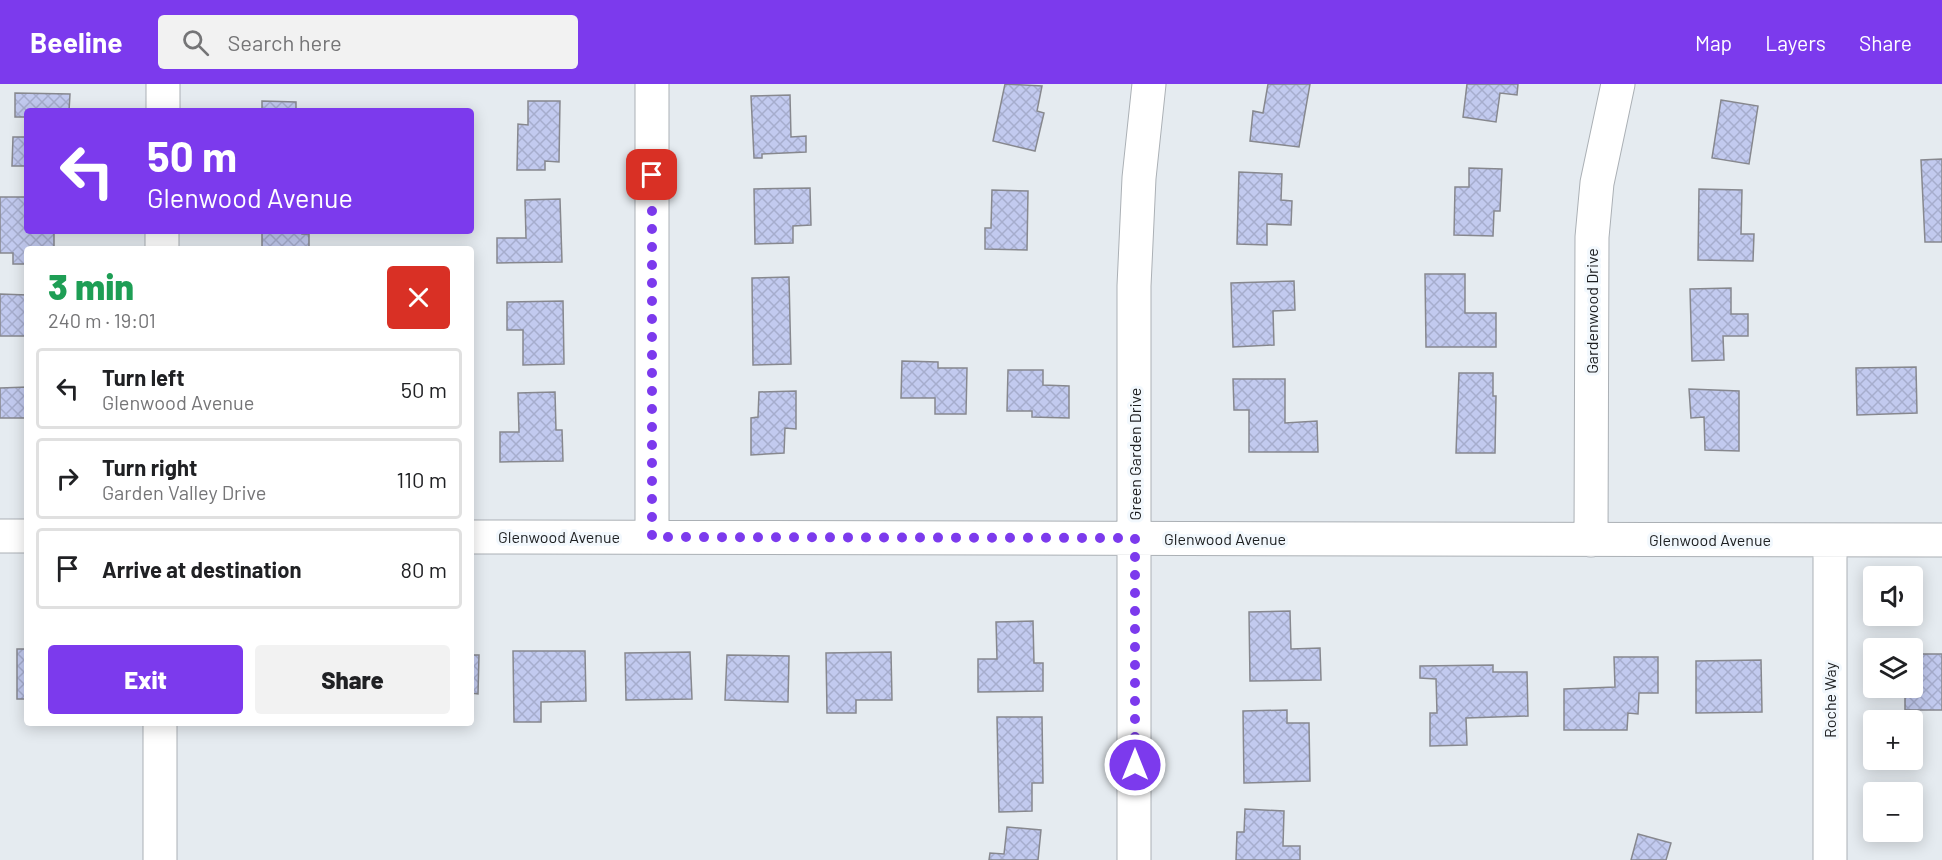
<!DOCTYPE html>
<html lang="en">
<head>
<meta charset="utf-8">
<style>
  :root { --surface:#fff; --page:#f2f2f2; --text:#202124; --muted:#757577; --line:#e0e0e0; --accent:#7c3aed }
  body { margin:0; font-family:Barlow,sans-serif; background:var(--page); color:var(--text); height:100vh; display:flex; flex-direction:column; font-size:22px; white-space:nowrap }
  * { box-sizing:border-box; margin:0 }
  p { font-size:20px; color:var(--muted) }
  .icon { flex:none; width:33px; height:33px; fill:none; stroke:currentColor; stroke-width:2; stroke-linecap:round; stroke-linejoin:round }
  .map { position:relative; flex:1; overflow:hidden }
  .sheet { position:absolute; left:24px; top:162px; width:450px; height:480px; display:flex; flex-direction:column; background:var(--surface); border-radius:6px; box-shadow:0 3px 15px #0003 }
  .sheet>* { flex:none }
  .hud { position:absolute; left:24px; top:24px; width:450px; height:126px; border-radius:6px; box-shadow:0 3px 15px #0003; background:#7c3aed; color:#fff; overflow:hidden }
  .tools { position:absolute; left:1863px; top:482px; display:grid; gap:12px }
  .tools a { display:grid; place-items:center; width:60px; height:60px; border-radius:6px; background:var(--surface); box-shadow:0 3px 15px #0003; font-size:30px }
  .pin { position:absolute; display:grid; place-items:center; width:51px; height:51px; color:#fff; margin:-26px; border-radius:12px; box-shadow:0 3px 9px #0006 }
  .me { position:absolute; width:66px; margin:-33px; rotate:0deg; stroke-linejoin:round; filter:drop-shadow(0 0 4px #0008) }
  .turn { display:flex; align-items:center; gap:21px; height:126px; padding:0 24px; font-size:27px }
  .turn .icon { width:78px; height:78px; stroke-width:2.5 }
  .turn b { display:block; font-size:42px; line-height:51px }
  .round { display:grid; place-items:center; flex:none; width:63px; height:63px; border-radius:6px; background:var(--page) }
  .head { display:flex; align-items:center; justify-content:space-between; height:102px; padding:0 24px }
  h1 { font-size:36px; font-weight:800; line-height:45px; color:#1e9e55 }
  .action { display:flex; gap:12px; margin-top:auto; padding:12px 24px }
  .action a { flex:1; height:69px; border-radius:6px; background:var(--accent); color:#fff; font-size:24px; font-weight:800; line-height:69px; text-align:center }
  .action a+a { background:var(--page); color:var(--text) }
  ul { padding:0; list-style:none }
  li { display:flex; align-items:center; gap:18px; height:81px; margin:0 12px 9px; padding:0 12px; border:3px solid var(--line); border-radius:6px }
  li div { flex:1 }
  li b { display:block; font-size:22px }
  li em { font-style:normal }
  header { display:flex; align-items:center; gap:36px; box-sizing:border-box; height:84px; padding:0 30px; background:var(--accent); color:#fff }
  header strong { font-size:28px }
  nav { display:flex; gap:33px; margin-inline-start:auto; font-size:21px }
  .search { width:420px; height:54px; background:var(--page); display:flex; align-items:center; gap:15px; box-sizing:border-box; padding:0 21px; border-radius:6px; color:var(--muted); font-size:22px }
  .map>svg:first-child { display:block }
</style>
</head>
<body>
<header>
<strong>Beeline</strong>
<div class="search"><svg class="icon" aria-label="search" viewBox="0 0 24 24"><circle cx="10" cy="10" r="6"/><path d="M15 15l6 6"/></svg>Search here</div>
<nav><a>Map</a><a>Layers</a><a>Share</a></nav>
</header>
<div class="map">
<svg width="1942" height="776" viewBox="0 0 1942 776">
  <defs>
    <pattern id="building-cross-hatch" width="8" height="8" patternUnits="userSpaceOnUse" patternTransform="scale(1.5)"><rect width="8" height="8" fill="#c2caef"/><path d="M0 0l8 8M0 8l8-8" fill="none" stroke="#a6adcd"/></pattern>
  </defs>
  <rect width="100%" height="100%" fill="#e5ebf0"/>
  <path fill="url(#building-cross-hatch)" stroke="#87888e" stroke-width="1.5" d="M1005,0l37,2 -5,25 7,2 -9,38 -42,-10z
    M1268,0h42l-11,63 -49,-6 3,-30 10,2z
    M1467,0h51l-1,11 -17,-2 -4,29 -33,-5z
    M15,9l55,1 -1,17h-42v6h-12z
    M790,11l1,42 15,-1v16l-44,2v4h-8l-3,-62z
    M1721,16l37,6 -9,58 -37,-6z
    M262,17l34,1v9h-34z
    M528,17h32l-1,61 -14,-1v9h-28l1,-46 10,1z
    M13,53h14v29h-15z
    M1942,75v83h-17l-4,-82z
    M1469,84l33,1 -2,42h-6l-1,25 -39,-1 1,-48h14z
    M1239,88l43,2 -1,26 11,1 -1,24 -24,-1v21l-30,-1z
    M810,104l1,37 -18,1v17l-38,1 -1,-55z
    M1699,105l43,1 -1,44h13l-1,27 -55,-1z
    M992,106l36,1 -1,59 -42,-1v-21h6z
    M0,113h27v34h27v18h-27v15h-14v-11h-13z
    M560,115l2,63 -65,1v-25h29l-1,-38z
    M262,147h40v3h7v15h-47z
    M1425,190h40v39h31v34h-70z
    M789,193l2,87 -38,1 -1,-87z
    M1294,197l1,29 -22,1 1,34 -41,2 -2,-64z
    M1731,204v26h17v22h-25l1,24 -32,1 -2,-72z
    M0,210l27,1v41h-27z
    M563,217l1,63 -41,1v-35h-16v-28z
    M902,277l36,1v6h29l-1,46h-31v-16h-34z
    M1916,283l1,46 -60,2 -1,-47z
    M1008,286h35v15l26,1v32l-37,-1v-6h-25z
    M1459,289h34v23h3l-1,57h-39z
    M1233,295h52v44l32,-2 1,31h-69v-42h-15z
    M27,303v39h-2v-8h-25v-30z
    M1689,305l50,2v60l-34,-1 -1,-33 -13,1z
    M796,307v38l-11,-1 -1,25 -33,2v-37l7,-1 1,-25z
    M555,308l1,38h6l1,31 -63,1v-30h19l-1,-39z
    M1290,527l1,38 29,-1 1,32 -71,1 -1,-69z
    M1033,537l1,42h9v28l-65,1v-33h19l-1,-37z
    M17,565h10v50h-10z
    M513,567h72l1,50 -45,1v20h-27z
    M690,568l2,47 -66,1 -1,-47z
    M891,568l1,48h-36v13h-29l-1,-60z
    M1912,570h30v56h-37v-23h7z
    M471,571h8l-1,39 -7,-1z
    M727,571l62,1 -1,46 -63,-2z
    M1614,573h44v36h-19l-1,21 -10,-1 -1,17h-63v-41l51,-2z
    M1761,576l1,52 -66,1v-52z
    M1493,581v7h34l1,44 -62,2 1,27 -37,1v-33h7l-1,-34 -16,-1v-12z
    M1287,626v13h22l1,58 -66,2 -1,-72z
    M997,633h45l1,66h-11v28l-33,1z
    M1245,725l39,2 -1,35h17v14h-64l1,-28h7z
    M1007,743l34,3 -3,30h-49l1,-7 14,1z
    M1638,750l33,9 -5,17h-35z"/>
  <g fill="none" stroke-linecap="round" stroke-linejoin="round">
    <g stroke="#abb0b5" stroke-width="35">
      <path id="minor" d="M163,27v-27
        M162,165v-18
        M0,452h27
        M471,453l1471,3
        M652,453v-453
        M1591,456l1,-303 5,-54 21,-99
        M1830,456v320
        M160,776v-137
        M1134,776v-574l5,-108 10,-94"/>
    </g>
    <use href="#minor" stroke="#fff" stroke-width="33"/>
  </g>
  <g fill="none" stroke-linecap="round" stroke-linejoin="round">
    <path stroke="#7c3aed" stroke-width="10" stroke-dasharray="0 18" d="M652,91v362l483,1v227"/>
  </g>
  <g text-anchor="middle" stroke-width="6" stroke-linejoin="round" paint-order="stroke">
    <g font-size="16" fill="#1d1f21" stroke="#f2f8fd">
      <text transform="translate(1592 227) rotate(-90)" y="6">Gardenwood Drive</text>
      <text transform="translate(1135 370) rotate(-90)" y="6">Green Garden Drive</text>
      <text x="559" y="459">Glenwood Avenue</text>
      <text x="1225" y="461">Glenwood Avenue</text>
      <text x="1710" y="462">Glenwood Avenue</text>
      <text transform="translate(1830 616) rotate(-90)" y="6">Roche Way</text>
    </g>
  </g>
</svg>
<div class="tools">
<a><svg class="icon" aria-label="sound" viewBox="0 0 24 24"><path d="M4 9h4l5-4v14l-5-4H4zM17 9q2 3 0 6"/></svg></a>
<a><svg class="icon" aria-label="layers" viewBox="0 0 24 24"><path d="M12 4l9 5-9 5-9-5zM3 14l9 5 9-5"/></svg></a>
<a>+</a>
<a>−</a>
</div>
<div class="pin" style="left:652px;top:91px;background:#d93025"><svg class="icon" aria-label="arrive" viewBox="0 0 24 24"><path d="M6 21V4h12l-3 4 3 4H6"/></svg></div>
<svg class="me" style="left:1135px;top:681px" viewBox="-20 -20 40 40"><circle r="17" fill="#7c3aed" stroke="#fff" stroke-width="3"/><path d="M0-11L8 9 0 5-8 9z" fill="#fff"/></svg>
<div class="hud">
<div class="turn"><svg class="icon" aria-label="left" viewBox="0 0 24 24"><path d="M17 20v-9H6M10 6l-5 5 5 5"/></svg><div><b>50 m</b>Glenwood Avenue</div></div>
</div>
<section class="sheet">
<div class="head"><div><h1>3 min</h1><p>240 m · 19:01</p></div><a class="round" style="background:#d93025;color:#fff"><svg class="icon" aria-label="close" viewBox="0 0 24 24"><path d="M6 6l12 12M18 6L6 18"/></svg></a></div>
<ul>
<li><svg class="icon" aria-label="left" viewBox="0 0 24 24"><path d="M17 20v-9H6M10 6l-5 5 5 5"/></svg><div><b>Turn left</b><p>Glenwood Avenue</p></div><em>50 m</em></li>
<li><svg class="icon" aria-label="right" viewBox="0 0 24 24"><path d="M7 20v-9h11M14 6l5 5-5 5"/></svg><div><b>Turn right</b><p>Garden Valley Drive</p></div><em>110 m</em></li>
<li><svg class="icon" aria-label="arrive" viewBox="0 0 24 24"><path d="M6 21V4h12l-3 4 3 4H6"/></svg><div><b>Arrive at destination</b></div><em>80 m</em></li>
</ul>
<div class="action"><a>Exit</a><a>Share</a></div>
</section>
</div>
</body>
</html>
